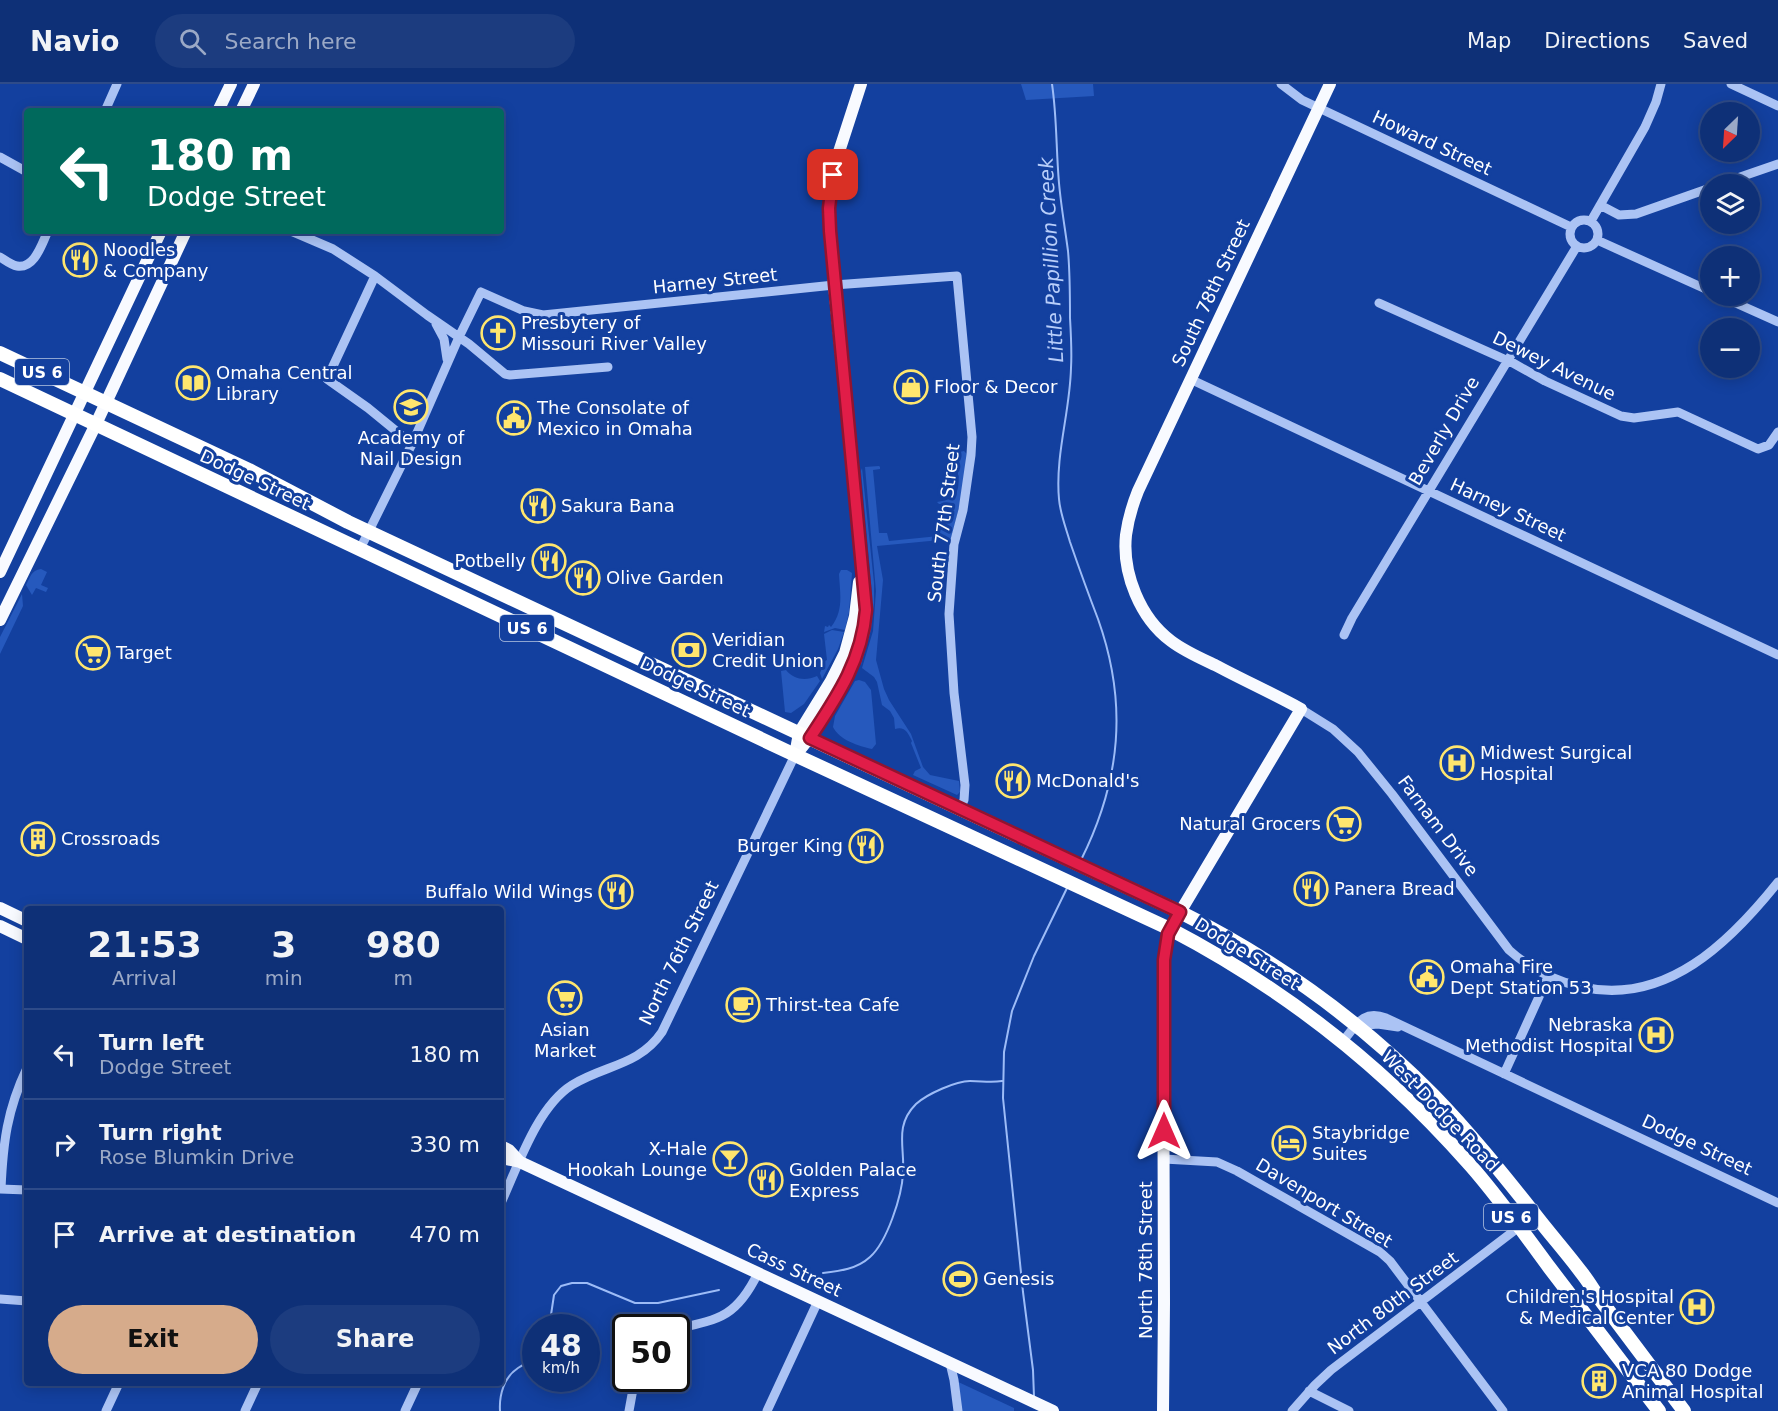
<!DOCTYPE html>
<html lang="en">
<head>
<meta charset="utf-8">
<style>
  :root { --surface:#0e3077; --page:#1c3c7f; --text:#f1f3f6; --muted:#9ba9c6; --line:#2e4b89; --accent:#d6ab8b }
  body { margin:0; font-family:"DejaVu Sans",sans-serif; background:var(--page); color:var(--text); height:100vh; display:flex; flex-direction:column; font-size:22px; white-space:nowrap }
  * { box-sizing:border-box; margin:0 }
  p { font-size:20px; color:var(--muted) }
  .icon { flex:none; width:33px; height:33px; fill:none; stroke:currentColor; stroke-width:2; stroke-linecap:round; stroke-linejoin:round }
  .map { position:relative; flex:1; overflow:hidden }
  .panel { position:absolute; left:24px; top:822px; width:480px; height:480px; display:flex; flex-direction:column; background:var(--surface); border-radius:6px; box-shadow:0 3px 15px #0003,0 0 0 2px var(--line) }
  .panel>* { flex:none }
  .banner { position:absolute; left:24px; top:24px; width:480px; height:126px; border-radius:6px; box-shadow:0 3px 15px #0003,0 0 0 2px var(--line); background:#00695c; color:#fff; overflow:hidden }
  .needle { width:39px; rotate:205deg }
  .controls { position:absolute; left:1700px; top:18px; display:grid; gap:12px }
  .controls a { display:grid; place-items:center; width:60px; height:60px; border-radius:50%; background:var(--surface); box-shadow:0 3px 15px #0003,0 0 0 2px var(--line); font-size:30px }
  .speed { position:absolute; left:522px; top:1230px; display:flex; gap:12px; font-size:30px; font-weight:700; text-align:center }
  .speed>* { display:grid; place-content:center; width:78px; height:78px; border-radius:50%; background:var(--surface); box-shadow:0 3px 15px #0003,0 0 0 2px var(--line); line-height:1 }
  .speed small { font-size:15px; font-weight:400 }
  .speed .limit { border:3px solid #111; border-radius:9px; background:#fff; color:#111 }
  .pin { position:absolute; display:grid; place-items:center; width:51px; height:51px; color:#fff; margin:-26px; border-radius:12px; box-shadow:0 3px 9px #0006 }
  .me { position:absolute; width:66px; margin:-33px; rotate:0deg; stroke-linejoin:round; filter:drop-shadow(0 0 4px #0008) }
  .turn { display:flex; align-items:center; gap:21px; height:126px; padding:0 24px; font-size:27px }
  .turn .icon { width:78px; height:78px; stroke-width:2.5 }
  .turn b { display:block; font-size:42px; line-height:51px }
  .eta { display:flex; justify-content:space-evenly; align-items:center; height:102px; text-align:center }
  .eta b { font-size:36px; font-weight:800; line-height:42px }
  .cta { display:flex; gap:12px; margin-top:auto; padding:12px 24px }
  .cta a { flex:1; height:69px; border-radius:36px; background:var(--accent); color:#111; font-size:24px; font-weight:800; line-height:69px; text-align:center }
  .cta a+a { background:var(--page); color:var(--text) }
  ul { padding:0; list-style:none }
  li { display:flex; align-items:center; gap:18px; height:90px; padding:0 24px; border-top:2px solid var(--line) }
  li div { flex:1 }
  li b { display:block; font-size:22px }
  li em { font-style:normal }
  header { display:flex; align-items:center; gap:36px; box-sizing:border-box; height:84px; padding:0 30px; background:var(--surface); border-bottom:2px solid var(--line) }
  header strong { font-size:28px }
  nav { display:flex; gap:33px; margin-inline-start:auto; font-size:21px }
  .search { width:420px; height:54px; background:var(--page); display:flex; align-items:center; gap:15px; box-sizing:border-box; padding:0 21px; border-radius:33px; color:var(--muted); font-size:22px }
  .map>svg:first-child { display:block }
</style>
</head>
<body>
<header>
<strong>Navio</strong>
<div class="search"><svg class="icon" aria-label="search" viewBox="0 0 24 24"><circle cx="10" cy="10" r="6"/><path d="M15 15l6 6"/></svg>Search here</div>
<nav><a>Map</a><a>Directions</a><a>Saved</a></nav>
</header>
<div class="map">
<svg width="1778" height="1327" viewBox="0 0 1778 1327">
  <rect width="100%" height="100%" fill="#13409f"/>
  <path fill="#2659bd" d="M1021,0h72l1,12 -68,4z
    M964,367l3,3 -6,45 -10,40 -74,7 6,34 -7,80 8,29 5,11 22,34 12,33 7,8 29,6 1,11 -3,3 -44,-20 2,-4 6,-3 -10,-25 1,-2c-4,-8 -7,-15 -17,-12l-1,-11 -4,-7 -8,-6 -5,-23 -3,-5 -12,-9 11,-37 3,-40 -11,-124 14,-1 1,1v2l-7,1 6,63h8l2,8 50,-5v-8l7,-1 -2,-23h-5l-2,-2c5,-1 11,-2 15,-4 12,-9 4,-32 3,-45z
    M862,384l12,115v20l-3,27 -10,35v-5l8,-29 3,-37 -11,-123z
    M41,485l6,3 -6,13 7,3 -2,4 -10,-4 -4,7 -6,-10c4,-7 5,-15 15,-16z
    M841,486h6l5,3 -3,39 -4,18 -10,-2 -11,4 1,-6 3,1 1,-2 2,2c13,-16 9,-34 8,-53z
    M22,510l1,12 -23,48v-17z
    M832,546l12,2 -6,17 -16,30 -2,-6 5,-12 2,-1 -3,-26z
    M786,586c8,10 20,11 31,6l3,5 -16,23 -13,9 -6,-1 -4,-41z
    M859,596l6,2 6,8 5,54 -4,5c-13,-3 -33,-9 -39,-22l2,-11 20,-35z
    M954,1296l60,28v3h-56z"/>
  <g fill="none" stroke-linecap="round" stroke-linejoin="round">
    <path stroke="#9dbcf7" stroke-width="2" d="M1052,0c5,33 4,66 7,99 2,23 6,45 9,68 2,22 2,45 2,67 1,17 2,34 1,50 -1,44 -16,87 -12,131 1,14 7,29 11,43 9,26 18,51 28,77 30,84 23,161 -17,241
      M823,1189c17,-2 34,-4 47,-16 17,-15 32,-61 33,-84 2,-26 -9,-47 13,-69 11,-10 40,-23 54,-23 12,0 21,2 32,0
      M549,1244l5,-33 7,-9 11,-3h15l48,20h23l61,-13
      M1034,1313l-1,-27 -10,-78 -20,-194 1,-46 8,-41 22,-55 34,-70
      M500,1327c-1,-16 4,-34 18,-43 6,-4 12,-6 18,-9"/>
    <path stroke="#abc3f4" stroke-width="9" d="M1281,0l21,16 269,127
      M1731,0l47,22
      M105,27l12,-27
      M0,73l27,15
      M1720,100l58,-20
      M1600,121l19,10 17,-1 74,-26
      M1570 150a14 14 0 1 1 28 0a14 14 0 1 1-28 0Z
      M1591,137l54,-94 11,-25 5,-18
      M291,147l42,18 42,27 52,39 42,29 36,30 5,1 98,-8
      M1597,156l113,51
      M0,173c5,3 11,8 17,9 18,3 25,-23 31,-35
      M375,192l-48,103 41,29 44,36
      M1720,212l58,26
      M1379,219l134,60 32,18 76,35 13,2 44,-6 80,37 11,-4 9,-13
      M436,240l8,15 3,20
      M1190,295l588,276
      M360,465l52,-105 47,-107 22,-45 43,19 19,4 291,-30 123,-9 15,161 -1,18 -8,55 -9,34 -5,70 5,79 11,92 -1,15 -4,9
      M1344,551l8,-17 225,-372
      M1301,625l32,20 25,23 34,42 117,156c21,19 46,31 73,37 84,19 148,-45 196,-105
      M1356,942l22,-2 20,3
      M1343,957c13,-15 19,-32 43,-23l392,185
      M1504,990l44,-97
      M1164,1075l53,3 20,9 143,81 10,9 113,150
      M0,1105l27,1
      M1,1105c2,-46 6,-79 26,-121
      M501,1119c17,-37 36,-96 71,-118 32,-20 67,-19 90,-53l133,-277
      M0,1215l27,2
      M676,1245c45,-10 61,-13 82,-56
      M950,1279l4,17 4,31
      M1309,1307l40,20
      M106,1327l13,-28
      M245,1327l13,-28
      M405,1327l13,-28
      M629,1327l6,-33
      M767,1327l51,-110
      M1292,1327l23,-26 16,-15 188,-143"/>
    <path stroke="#f8faff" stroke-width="12" d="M218,27l13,-27
      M241,27l13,-27
      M0,488l161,-341
      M0,536l96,-196 90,-193
      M795,671c12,-12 21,-26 30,-41 26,-40 43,-72 40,-121l-31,-308 -5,-77 7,-47 25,-77
      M795,671l4,-22 32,-52 14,-28 10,-37 4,-34
      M0,824l27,13
      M0,842l27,13
      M501,1062l8,4 11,12
      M501,1074l19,4 533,249
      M1163,1327l1,-108 -1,-335 2,-18 5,-21 131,-220c-29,-16 -58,-29 -86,-44 -15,-7 -31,-14 -44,-24 -31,-23 -49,-68 -45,-106 2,-15 6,-29 12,-44l192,-407"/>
    <path stroke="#fff" stroke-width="14" d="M0,269l249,117 99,52 832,390c94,47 179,108 253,183 36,37 68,77 100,117 16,21 33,40 48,60 9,11 15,23 24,34 26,35 53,70 79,105
      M0,295l795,376 375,174c115,60 216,140 301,237 28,32 53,67 78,101 37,48 73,96 110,144"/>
  </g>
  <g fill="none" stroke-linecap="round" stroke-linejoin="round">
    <g stroke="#92132f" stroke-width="15">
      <path id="route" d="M833,91l-4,33 1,23 36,379c-4,51 -29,87 -56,128l370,174 -12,22 -4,26v171"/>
    </g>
    <use href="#route" stroke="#e11d48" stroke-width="10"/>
  </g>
  <defs>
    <g id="restaurant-ring" transform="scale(1.725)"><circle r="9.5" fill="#13409f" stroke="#ffe66e" stroke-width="1.5"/><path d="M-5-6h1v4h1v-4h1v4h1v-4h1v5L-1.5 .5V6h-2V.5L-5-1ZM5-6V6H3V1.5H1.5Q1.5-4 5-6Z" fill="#ffe66e"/></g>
    <g id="church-ring" transform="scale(1.725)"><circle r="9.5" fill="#13409f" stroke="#ffe66e" stroke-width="1.5"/><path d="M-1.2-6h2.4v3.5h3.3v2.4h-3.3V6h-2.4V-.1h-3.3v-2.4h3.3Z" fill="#ffe66e"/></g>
    <g id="library-ring" transform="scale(1.725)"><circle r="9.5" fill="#13409f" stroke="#ffe66e" stroke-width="1.5"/><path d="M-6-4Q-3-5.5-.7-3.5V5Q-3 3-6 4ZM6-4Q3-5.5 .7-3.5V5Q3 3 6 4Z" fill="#ffe66e"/></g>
    <g id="shop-ring" transform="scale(1.725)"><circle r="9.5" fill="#13409f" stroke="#ffe66e" stroke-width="1.5"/><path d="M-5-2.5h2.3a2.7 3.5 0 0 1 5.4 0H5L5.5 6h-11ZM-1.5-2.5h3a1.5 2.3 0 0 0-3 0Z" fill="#ffe66e"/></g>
    <g id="school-ring" transform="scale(1.725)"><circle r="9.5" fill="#13409f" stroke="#ffe66e" stroke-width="1.5"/><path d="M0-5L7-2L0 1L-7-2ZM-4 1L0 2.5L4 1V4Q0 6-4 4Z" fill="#ffe66e"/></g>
    <g id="civic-ring" transform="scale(1.725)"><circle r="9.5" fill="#13409f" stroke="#ffe66e" stroke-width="1.5"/><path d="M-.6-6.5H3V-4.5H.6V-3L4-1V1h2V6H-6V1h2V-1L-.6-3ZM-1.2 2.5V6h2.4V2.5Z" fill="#ffe66e"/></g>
    <g id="bank-ring" transform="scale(1.725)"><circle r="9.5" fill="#13409f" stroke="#ffe66e" stroke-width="1.5"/><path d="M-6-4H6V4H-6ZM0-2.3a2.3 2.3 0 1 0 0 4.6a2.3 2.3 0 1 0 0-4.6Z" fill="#ffe66e"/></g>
    <g id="supermarket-ring" transform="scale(1.725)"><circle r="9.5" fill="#13409f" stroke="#ffe66e" stroke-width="1.5"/><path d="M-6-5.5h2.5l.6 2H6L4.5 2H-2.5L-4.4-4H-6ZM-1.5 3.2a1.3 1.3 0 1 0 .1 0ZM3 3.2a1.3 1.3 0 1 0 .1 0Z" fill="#ffe66e"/></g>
    <g id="hospital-ring" transform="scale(1.725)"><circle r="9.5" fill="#13409f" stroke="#ffe66e" stroke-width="1.5"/><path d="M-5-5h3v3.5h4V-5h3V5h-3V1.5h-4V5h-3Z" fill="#ffe66e"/></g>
    <g id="building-ring" transform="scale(1.725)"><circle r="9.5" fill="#13409f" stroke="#ffe66e" stroke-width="1.5"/><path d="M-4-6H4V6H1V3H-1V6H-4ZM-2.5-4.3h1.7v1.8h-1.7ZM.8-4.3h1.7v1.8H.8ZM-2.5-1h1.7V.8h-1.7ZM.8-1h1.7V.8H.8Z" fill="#ffe66e"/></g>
    <g id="cafe-ring" transform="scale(1.725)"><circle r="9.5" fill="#13409f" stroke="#ffe66e" stroke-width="1.5"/><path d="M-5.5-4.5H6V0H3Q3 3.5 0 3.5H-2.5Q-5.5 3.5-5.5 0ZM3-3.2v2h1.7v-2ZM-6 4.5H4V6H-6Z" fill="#ffe66e"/></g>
    <g id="hotel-ring" transform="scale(1.725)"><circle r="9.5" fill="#13409f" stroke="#ffe66e" stroke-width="1.5"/><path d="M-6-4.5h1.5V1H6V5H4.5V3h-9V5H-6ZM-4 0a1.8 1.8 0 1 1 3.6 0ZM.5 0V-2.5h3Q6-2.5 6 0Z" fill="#ffe66e"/></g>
    <g id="bar-ring" transform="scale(1.725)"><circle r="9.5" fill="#13409f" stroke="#ffe66e" stroke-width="1.5"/><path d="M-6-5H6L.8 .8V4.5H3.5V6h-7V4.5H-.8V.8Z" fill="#ffe66e"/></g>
    <g id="stadium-ring" transform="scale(1.725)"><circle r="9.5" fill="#13409f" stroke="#ffe66e" stroke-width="1.5"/><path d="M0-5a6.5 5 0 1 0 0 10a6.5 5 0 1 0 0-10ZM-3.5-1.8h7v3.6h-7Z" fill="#ffe66e"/></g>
  </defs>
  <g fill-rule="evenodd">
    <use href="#restaurant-ring" x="80" y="176"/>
    <use href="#church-ring" x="498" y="249"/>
    <use href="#library-ring" x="193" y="299"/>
    <use href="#shop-ring" x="911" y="303"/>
    <use href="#school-ring" x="411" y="323"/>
    <use href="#civic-ring" x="514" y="334"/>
    <use href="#restaurant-ring" x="538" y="422"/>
    <use href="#restaurant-ring" x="549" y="477"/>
    <use href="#restaurant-ring" x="583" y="494"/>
    <use href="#bank-ring" x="689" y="566"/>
    <use href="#supermarket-ring" x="93" y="569"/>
    <use href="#hospital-ring" x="1457" y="679"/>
    <use href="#restaurant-ring" x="1013" y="697"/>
    <use href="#supermarket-ring" x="1344" y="740"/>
    <use href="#building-ring" x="38" y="755"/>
    <use href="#restaurant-ring" x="866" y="762"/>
    <use href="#restaurant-ring" x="1311" y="805"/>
    <use href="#restaurant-ring" x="616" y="808"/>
    <use href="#civic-ring" x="1427" y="893"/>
    <use href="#supermarket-ring" x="565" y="914"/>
    <use href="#cafe-ring" x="743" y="921"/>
    <use href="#hospital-ring" x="1656" y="951"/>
    <use href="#hotel-ring" x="1289" y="1059"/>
    <use href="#bar-ring" x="730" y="1075"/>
    <use href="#restaurant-ring" x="766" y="1096"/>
    <use href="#stadium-ring" x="960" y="1195"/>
    <use href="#hospital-ring" x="1697" y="1223"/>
    <use href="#building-ring" x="1599" y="1297"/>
  </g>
  <g text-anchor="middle" stroke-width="6" stroke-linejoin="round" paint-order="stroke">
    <g fill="#13409f" stroke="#b8c6e2" stroke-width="1.5">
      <rect x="15" y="275" width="54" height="26" rx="4.5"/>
      <rect x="500" y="531" width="54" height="26" rx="4.5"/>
      <rect x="1484" y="1120" width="54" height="26" rx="4.5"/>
    </g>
    <g font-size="16" font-weight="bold" fill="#fff">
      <text x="42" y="294">US 6</text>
      <text x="527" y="550">US 6</text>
      <text x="1511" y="1139">US 6</text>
    </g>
    <g font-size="18" fill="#fff" stroke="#13409f">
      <text transform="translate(1432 59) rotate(25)" y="6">Howard Street</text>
      <text transform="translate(715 197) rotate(-6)" y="6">Harney Street</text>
      <text transform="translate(1211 209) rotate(-65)" y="6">South 78th Street</text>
      <text transform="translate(1554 282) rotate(26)" y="6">Dewey Avenue</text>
      <text transform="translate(1444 347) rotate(-60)" y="6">Beverly Drive</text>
      <text transform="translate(255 396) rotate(25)" y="6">Dodge Street</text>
      <text transform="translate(1508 426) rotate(25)" y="6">Harney Street</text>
      <text transform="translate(944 439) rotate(-83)" y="6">South 77th Street</text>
      <text transform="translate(695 603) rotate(25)" y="6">Dodge Street</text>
      <text transform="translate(1438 742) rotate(53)" y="6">Farnam Drive</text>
      <text transform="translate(679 869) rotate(-64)" y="6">North 76th Street</text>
      <text transform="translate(1247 870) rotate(32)" y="6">Dodge Street</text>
      <text transform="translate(1440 1027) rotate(46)" y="6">West Dodge Road</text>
      <text transform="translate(1697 1061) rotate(25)" y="6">Dodge Street</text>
      <text transform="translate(1324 1119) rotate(31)" y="6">Davenport Street</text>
      <text transform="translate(1146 1176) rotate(-90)" y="6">North 78th Street</text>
      <text transform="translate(794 1186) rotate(25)" y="6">Cass Street</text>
      <text transform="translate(1393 1219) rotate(-37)" y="6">North 80th Street</text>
    </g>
    <g font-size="18" fill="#fff" stroke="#13409f" text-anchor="start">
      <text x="103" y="172">Noodles<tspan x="103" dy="21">&amp; Company</tspan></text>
      <text x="521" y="245">Presbytery of<tspan x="521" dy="21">Missouri River Valley</tspan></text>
      <text x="216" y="295">Omaha Central<tspan x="216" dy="21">Library</tspan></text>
      <text x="934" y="309">Floor &amp; Decor</text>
      <text x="537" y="330">The Consolate of<tspan x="537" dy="21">Mexico in Omaha</tspan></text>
      <text x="411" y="360" text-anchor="middle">Academy of<tspan x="411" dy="21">Nail Design</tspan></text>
      <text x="561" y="428">Sakura Bana</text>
      <text x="526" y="483" text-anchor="end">Potbelly</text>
      <text x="606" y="500">Olive Garden</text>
      <text x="712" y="562">Veridian<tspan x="712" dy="21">Credit Union</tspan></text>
      <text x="116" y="575">Target</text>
      <text x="1480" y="675">Midwest Surgical<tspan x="1480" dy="21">Hospital</tspan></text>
      <text x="1036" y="703">McDonald's</text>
      <text x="1321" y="746" text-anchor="end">Natural Grocers</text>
      <text x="61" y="761">Crossroads</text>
      <text x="843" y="768" text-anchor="end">Burger King</text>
      <text x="1334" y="811">Panera Bread</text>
      <text x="593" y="814" text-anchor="end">Buffalo Wild Wings</text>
      <text x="1450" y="889">Omaha Fire<tspan x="1450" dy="21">Dept Station 53</tspan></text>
      <text x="766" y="927">Thirst-tea Cafe</text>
      <text x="1633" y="947" text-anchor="end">Nebraska<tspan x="1633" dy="21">Methodist Hospital</tspan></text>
      <text x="565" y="952" text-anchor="middle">Asian<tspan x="565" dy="21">Market</tspan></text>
      <text x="1312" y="1055">Staybridge<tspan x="1312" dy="21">Suites</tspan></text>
      <text x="707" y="1071" text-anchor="end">X-Hale<tspan x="707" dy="21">Hookah Lounge</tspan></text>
      <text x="789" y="1092">Golden Palace<tspan x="789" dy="21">Express</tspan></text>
      <text x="983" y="1201">Genesis</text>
      <text x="1674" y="1219" text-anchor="end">Children's Hospital<tspan x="1674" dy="21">&amp; Medical Center</tspan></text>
      <text x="1622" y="1293">VCA 80 Dodge<tspan x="1622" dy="21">Animal Hospital</tspan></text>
    </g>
    <g font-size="20" font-style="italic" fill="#b8cefa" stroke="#13409f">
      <text transform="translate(1051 176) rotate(-93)" y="7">Little Papillion Creek</text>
    </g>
  </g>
</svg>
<div class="controls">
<a><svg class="needle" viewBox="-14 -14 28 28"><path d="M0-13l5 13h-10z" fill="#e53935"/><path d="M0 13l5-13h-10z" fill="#9ba9c6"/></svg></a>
<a><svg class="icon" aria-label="layers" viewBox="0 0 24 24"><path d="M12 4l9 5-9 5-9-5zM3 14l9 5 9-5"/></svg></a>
<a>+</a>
<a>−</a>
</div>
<div class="speed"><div>48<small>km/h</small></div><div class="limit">50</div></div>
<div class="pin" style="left:833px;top:91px;background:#d93025"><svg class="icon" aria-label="arrive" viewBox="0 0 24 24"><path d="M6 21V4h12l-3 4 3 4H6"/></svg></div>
<svg class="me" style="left:1164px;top:1047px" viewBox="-20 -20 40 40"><path d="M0-17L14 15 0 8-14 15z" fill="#e11d48" stroke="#fff" stroke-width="4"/></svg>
<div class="banner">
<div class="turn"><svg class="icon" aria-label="left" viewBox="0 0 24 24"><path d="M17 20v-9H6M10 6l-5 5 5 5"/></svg><div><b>180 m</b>Dodge Street</div></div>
</div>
<section class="panel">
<div class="eta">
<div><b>21:53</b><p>Arrival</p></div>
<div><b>3</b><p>min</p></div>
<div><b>980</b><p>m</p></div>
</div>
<ul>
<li><svg class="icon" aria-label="left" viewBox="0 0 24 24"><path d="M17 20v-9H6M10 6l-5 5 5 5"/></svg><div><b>Turn left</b><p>Dodge Street</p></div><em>180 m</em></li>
<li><svg class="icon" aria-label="right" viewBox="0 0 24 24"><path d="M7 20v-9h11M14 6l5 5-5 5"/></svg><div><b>Turn right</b><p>Rose Blumkin Drive</p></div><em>330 m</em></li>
<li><svg class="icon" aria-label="arrive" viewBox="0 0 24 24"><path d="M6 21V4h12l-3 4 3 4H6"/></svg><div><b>Arrive at destination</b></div><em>470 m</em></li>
</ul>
<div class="cta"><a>Exit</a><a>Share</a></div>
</section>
</div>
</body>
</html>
